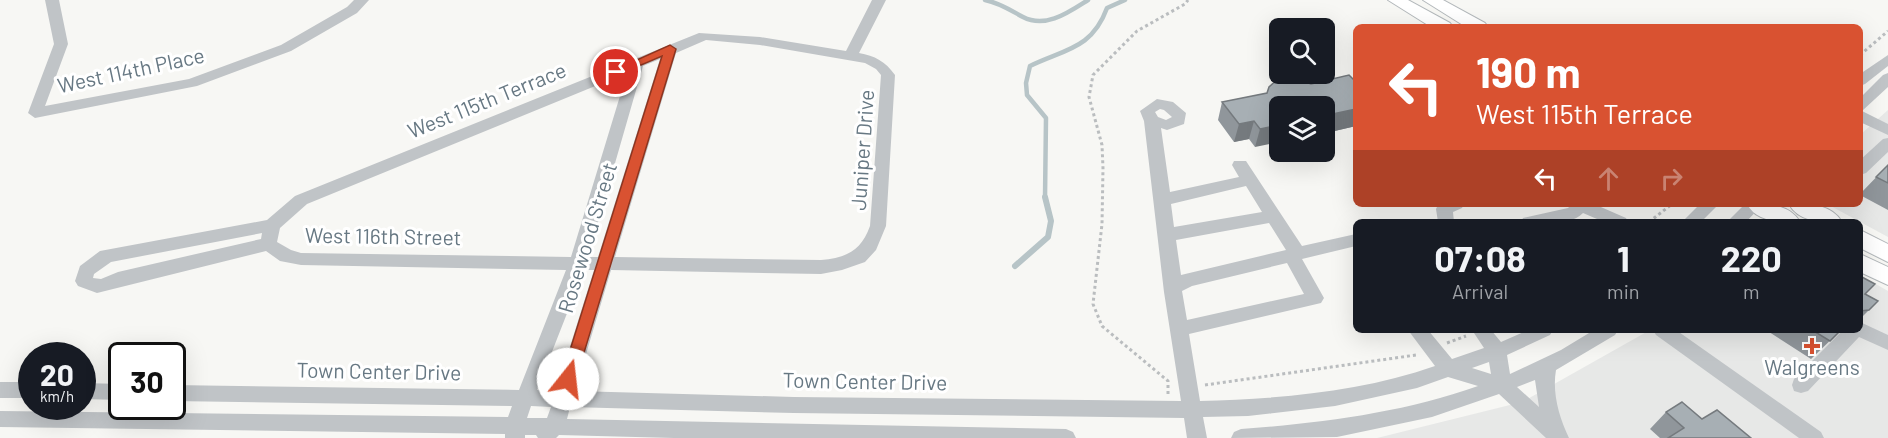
<!DOCTYPE html>
<html lang="en">
<head>
<meta charset="utf-8">
<style>
  :root { --surface:#171b24; --page:#20242c; --text:#f1f3f6; --muted:#9ea1a6 }
  body { margin:0; font-family:Barlow,sans-serif; background:var(--page); color:var(--text); height:100vh; display:flex; flex-direction:column; font-size:22px; white-space:nowrap }
  * { box-sizing:border-box; margin:0 }
  p { font-size:20px; color:var(--muted) }
  .icon { flex:none; width:33px; height:33px; fill:none; stroke:currentColor; stroke-width:2; stroke-linecap:round; stroke-linejoin:round }
  .map { position:relative; flex:1; overflow:hidden }
  .side { position:absolute; left:1353px; top:219px; width:510px; height:114px; display:flex; flex-direction:column; background:var(--surface); border-radius:9px; box-shadow:0 6px 24px #0002 }
  .side>* { flex:none }
  .hud { position:absolute; left:1353px; top:24px; width:510px; height:183px; border-radius:9px; box-shadow:0 6px 24px #0002; background:#d95231; color:#fff; overflow:hidden }
  .controls { position:absolute; left:1269px; top:18px; display:grid; gap:12px }
  .controls a { display:grid; place-items:center; width:66px; height:66px; border-radius:9px; background:var(--surface); box-shadow:0 6px 24px #0002; font-size:30px }
  .speed { position:absolute; left:18px; top:342px; display:flex; gap:12px; font-size:30px; font-weight:700; text-align:center }
  .speed>* { display:grid; place-content:center; width:78px; height:78px; border-radius:50%; background:var(--surface); box-shadow:0 6px 24px #0002; line-height:1 }
  .speed small { font-size:15px; font-weight:400 }
  .speed .limit { border:3px solid #111; border-radius:9px; background:#fff; color:#111 }
  .pin { position:absolute; display:grid; place-items:center; width:51px; height:51px; color:#fff; margin:-26px; border:3px solid #fff; border-radius:50%; box-shadow:0 2px 6px #0007 }
  .me { position:absolute; width:66px; margin:-33px; rotate:16deg; stroke-linejoin:round; filter:drop-shadow(0 0 4px #0008) }
  .turn { display:flex; align-items:center; gap:21px; height:126px; padding:0 24px; font-size:27px }
  .turn .icon { width:78px; height:78px; stroke-width:2.5 }
  .turn b { display:block; font-size:42px; line-height:51px }
  .lanes { display:flex; align-items:center; height:57px; padding:0 24px; background:#0003; justify-content:center; gap:30px; direction:ltr }
  .lanes .off { opacity:.35 }
  .eta { display:flex; justify-content:space-evenly; align-items:center; height:102px; text-align:center }
  .eta b { font-size:36px; font-weight:700; line-height:42px }
  .map>svg:first-child { display:block }
</style>
</head>
<body>
<div class="map">
<svg width="1888" height="438" viewBox="0 0 1888 438">
  <rect width="100%" height="100%" fill="#f7f7f4"/>
  <path fill="#e7e8e7" d="M1888,110v127l-61,-33h33v-69z
    M1860,275l28,16v147h-511l145,-36 128,-72h210z"/>
  <g fill="none" stroke-linecap="round" stroke-linejoin="round">
    <path stroke="#b7c4c7" stroke-width="4.5" d="M985,0c15,3 25,10 38,17 23,12 46,-5 65,-17
      M1045,198l1,-80 -19,-23 -1,-12 4,-17c35,-17 62,-17 77,-58l18,-8"/>
    <path stroke="#b7c4c7" stroke-width="6" d="M1015,266l33,-29 3,-16 -6,-24"/>
    <g stroke="#b3b8bb" stroke-width="2">
      <path id="major" d="M1388,0h20l42,23 3,4h-22z
        M1423,0h20l42,23 3,4h-22z
        M1747,204c18,0 42,-1 53,18 -19,0 -43,1 -53,-18z
        M1789,204c18,0 42,-1 53,18 -19,0 -43,1 -53,-18z
        M1860,230l28,14v18l-28,-14z
        M1860,254l28,13v18l-28,-13z"/>
    </g>
    <path stroke="#babdbf" stroke-width="3" stroke-dasharray="3 3" stroke-linecap="butt" d="M1860,55l28,-24
      M1649,222l23,-18
      M1447,343l19,-7
      M1205,385l211,-30
      M1168,394v-13l-66,-55 -9,-22 9,-80 1,-56 -1,-23 -13,-48 4,-22 44,-44 48,-27 3,-4"/>
    <path fill="#c0c4c7" fill-rule="evenodd" d="M45,0h14l9,44 -23,62 144,-27 92,-34 66,-38 7,-7h15l-12,13 -66,38 -94,35 -162,32 -7,-5 26,-69z
      M872,0h14l-27,53c16,3 26,8 36,22l-9,151 -10,24 -11,12 -23,8 -21,4 -210,-4 -36,121 219,6 387,4 -17,-109 -20,-171 -4,-10 17,-12 16,3 13,11 -2,11 -17,6 -6,-2 9,64 69,-15 -7,-12 2,-4h12l56,85 54,-12v12l-54,13 22,39 -3,5 -132,31 11,67c78,-2 161,-9 235,-35l-27,-36h20l24,29 32,-11 -12,-18h19l10,12 27,-12h25l-3,5 -43,20 3,19 51,-24 33,-20h24l-3,5 -59,35c-4,23 3,47 13,68h-23l-47,-44 -67,23 -95,20 -106,1 3,-6 7,-3c80,-6 161,-16 237,-43l-30,-9 -31,11 -82,18 -87,10 -45,1 4,21h-20l-3,-20 -390,-5 -224,-6 -3,12 499,10 7,3 3,6h-402l-115,-3 -3,3h-18l-2,-3h-11v3h-20v-4l-505,-7v-16l508,6 4,-11 -340,-5v-16l347,5 47,-120 -265,-5 -21,-4 -14,-10 -169,42 -19,-7 -3,-5 5,-15 20,-15 167,-31 28,-24 404,-163 61,4 86,14zM706,40l54,5 105,18 11,6 5,6 -11,151c-9,25 -24,32 -49,34l-206,-3 61,-204zM660,59l-62,198h-10l55,-191zM627,73l-56,184 -270,-4 -10,-3 -14,-8 3,-14 27,-24zM1160,109l4,1 8,7 -6,3 -8,-3 -3,-5zM1246,186l16,26 -88,15 -3,-23zM1269,223l17,27 -105,25 -5,-35zM262,233l-1,6 -143,33 -17,7 -8,-1 1,-4 17,-12zM1287,263l17,31 -117,26 -5,-29 10,-5zM584,270h10l-38,121 -19,-1zM1489,362l2,12 -19,-6zM1535,380l4,27 -22,-20zM531,406l20,1 -4,11h-20z
      M1888,55v11l-23,18 -5,2v-12z
      M1888,73v14l-26,24 26,13v11l-28,-13v-24l23,-23z
      M1888,138v14l-22,21 -6,2v-15l23,-21z
      M1464,204l-2,4 -9,4 1,10h-16l-2,-13 2,-4z
      M1572,204h22l32,14 2,4h-24l-21,-9c-13,14 -44,9 -62,9l2,-4 45,-10z
      M1700,204h19l-18,18h-19z
      M1745,204h18l-17,18h-19z
      M1860,322l28,13v15l-29,-13 -51,54 -7,2 -7,-2 -2,-6 2,-6 49,-49h17z
      M1653,330h23l145,102 3,6h-25l-143,-103z
      M0,382h32v16h-32z
      M82,383l40,1v16l-40,-1z"/>
    <use href="#major" fill="#fff" fill-rule="evenodd"/>
  </g>
  <path fill="#90969b" d="M1356,82v44l-30,7 -2,3v-30h-44l-25,41 -6,-8 -15,3 -16,-22 4,-18 45,-9 2,-6 42,-3z
    M1888,165v45l-28,-15v-1z
    M1860,276l5,18 13,7 -18,18z
    M1766,330h75l-30,29z
    M1666,412l36,7 49,19h-91l-10,-9z"/>
  <path fill="#757a7e" d="M1356,109v17l-30,7 -2,3v-16l4,-5z
    M1254,121l-5,18 -15,3 5,-18z
    M1280,125v17l-25,5 5,-18z"/>
  <path fill="#a7afb4" stroke="#757a7e" stroke-width="1.5" d="M1349,75l7,7v27l-28,6 3,4 -7,1v-14h-44v19l-20,4 -6,-8 -15,3 -17,-22 45,-9 2,-6 9,-8 17,-1 16,6z
    M1888,165v18l-12,-6z
    M1860,276l15,8 -10,10 13,7 -9,9 -9,1z
    M1812,330h29l-11,11z
    M1682,402l20,17 15,-9 34,28h-83l16,-10 -18,-16z"/>
  <path fill="#d95231" stroke="#8d3520" stroke-width="1.5" d="M670,45l6,4 -100,330 -2,5 -6,2 -5,-2 -2,-5 101,-323 -42,18 -4,1 -6,-3z"/>
  <path fill="#d95231" stroke="#fff" stroke-width="2" d="M1809 337h6v6h6v6h-6v6h-6v-6h-6v-6h6z"/>
  <g text-anchor="middle" stroke-width="6" stroke-linejoin="round" paint-order="stroke">
    <g font-size="21" fill="#677883" stroke="#fff">
      <text transform="translate(131 71) rotate(-12)" y="7">West 114th Place</text>
      <text transform="translate(487 101) rotate(-22)" y="7">West 115th Terrace</text>
      <text transform="translate(863 150) rotate(-86)" y="7">Juniper Drive</text>
      <text transform="translate(383 237) rotate(1)" y="7">West 116th Street</text>
      <text transform="translate(588 238) rotate(-73)" y="7">Rosewood Street</text>
      <text transform="translate(379 372) rotate(1)" y="7">Town Center Drive</text>
      <text transform="translate(865 382) rotate(1)" y="7">Town Center Drive</text>
    </g>
    <g font-size="21" fill="#677883" stroke="#fff">
      <text x="1812" y="375">Walgreens</text>
    </g>
  </g>
</svg>
<div class="controls">
<a><svg class="icon" aria-label="search" viewBox="0 0 24 24"><circle cx="10" cy="10" r="6"/><path d="M15 15l6 6"/></svg></a>
<a><svg class="icon" aria-label="layers" viewBox="0 0 24 24"><path d="M12 4l9 5-9 5-9-5zM3 14l9 5 9-5"/></svg></a>
</div>
<div class="speed"><div>20<small>km/h</small></div><div class="limit">30</div></div>
<div class="pin" style="left:616px;top:72px;background:#d93025"><svg class="icon" aria-label="arrive" viewBox="0 0 24 24"><path d="M6 21V4h12l-3 4 3 4H6"/></svg></div>
<svg class="me" style="left:568px;top:379px" viewBox="-20 -20 40 40"><circle r="19" fill="#fff"/><path d="M0-13L10 11 0 6-10 11z" fill="#d95231"/></svg>
<div class="hud">
<div class="turn"><svg class="icon" aria-label="left" viewBox="0 0 24 24"><path d="M17 20v-9H6M10 6l-5 5 5 5"/></svg><div><b>190 m</b>West 115th Terrace</div></div>
<div class="lanes"><svg class="icon" aria-label="left" viewBox="0 0 24 24"><path d="M17 20v-9H6M10 6l-5 5 5 5"/></svg><svg class="icon off" aria-label="ahead" viewBox="0 0 24 24"><path d="M12 20V5M6 11l6-6 6 6"/></svg><svg class="icon off" aria-label="right" viewBox="0 0 24 24"><path d="M7 20v-9h11M14 6l5 5-5 5"/></svg></div>
</div>
<section class="side">
<div class="eta">
<div><b>07:08</b><p>Arrival</p></div>
<div><b>1</b><p>min</p></div>
<div><b>220</b><p>m</p></div>
</div>
</section>
</div>
</body>
</html>
